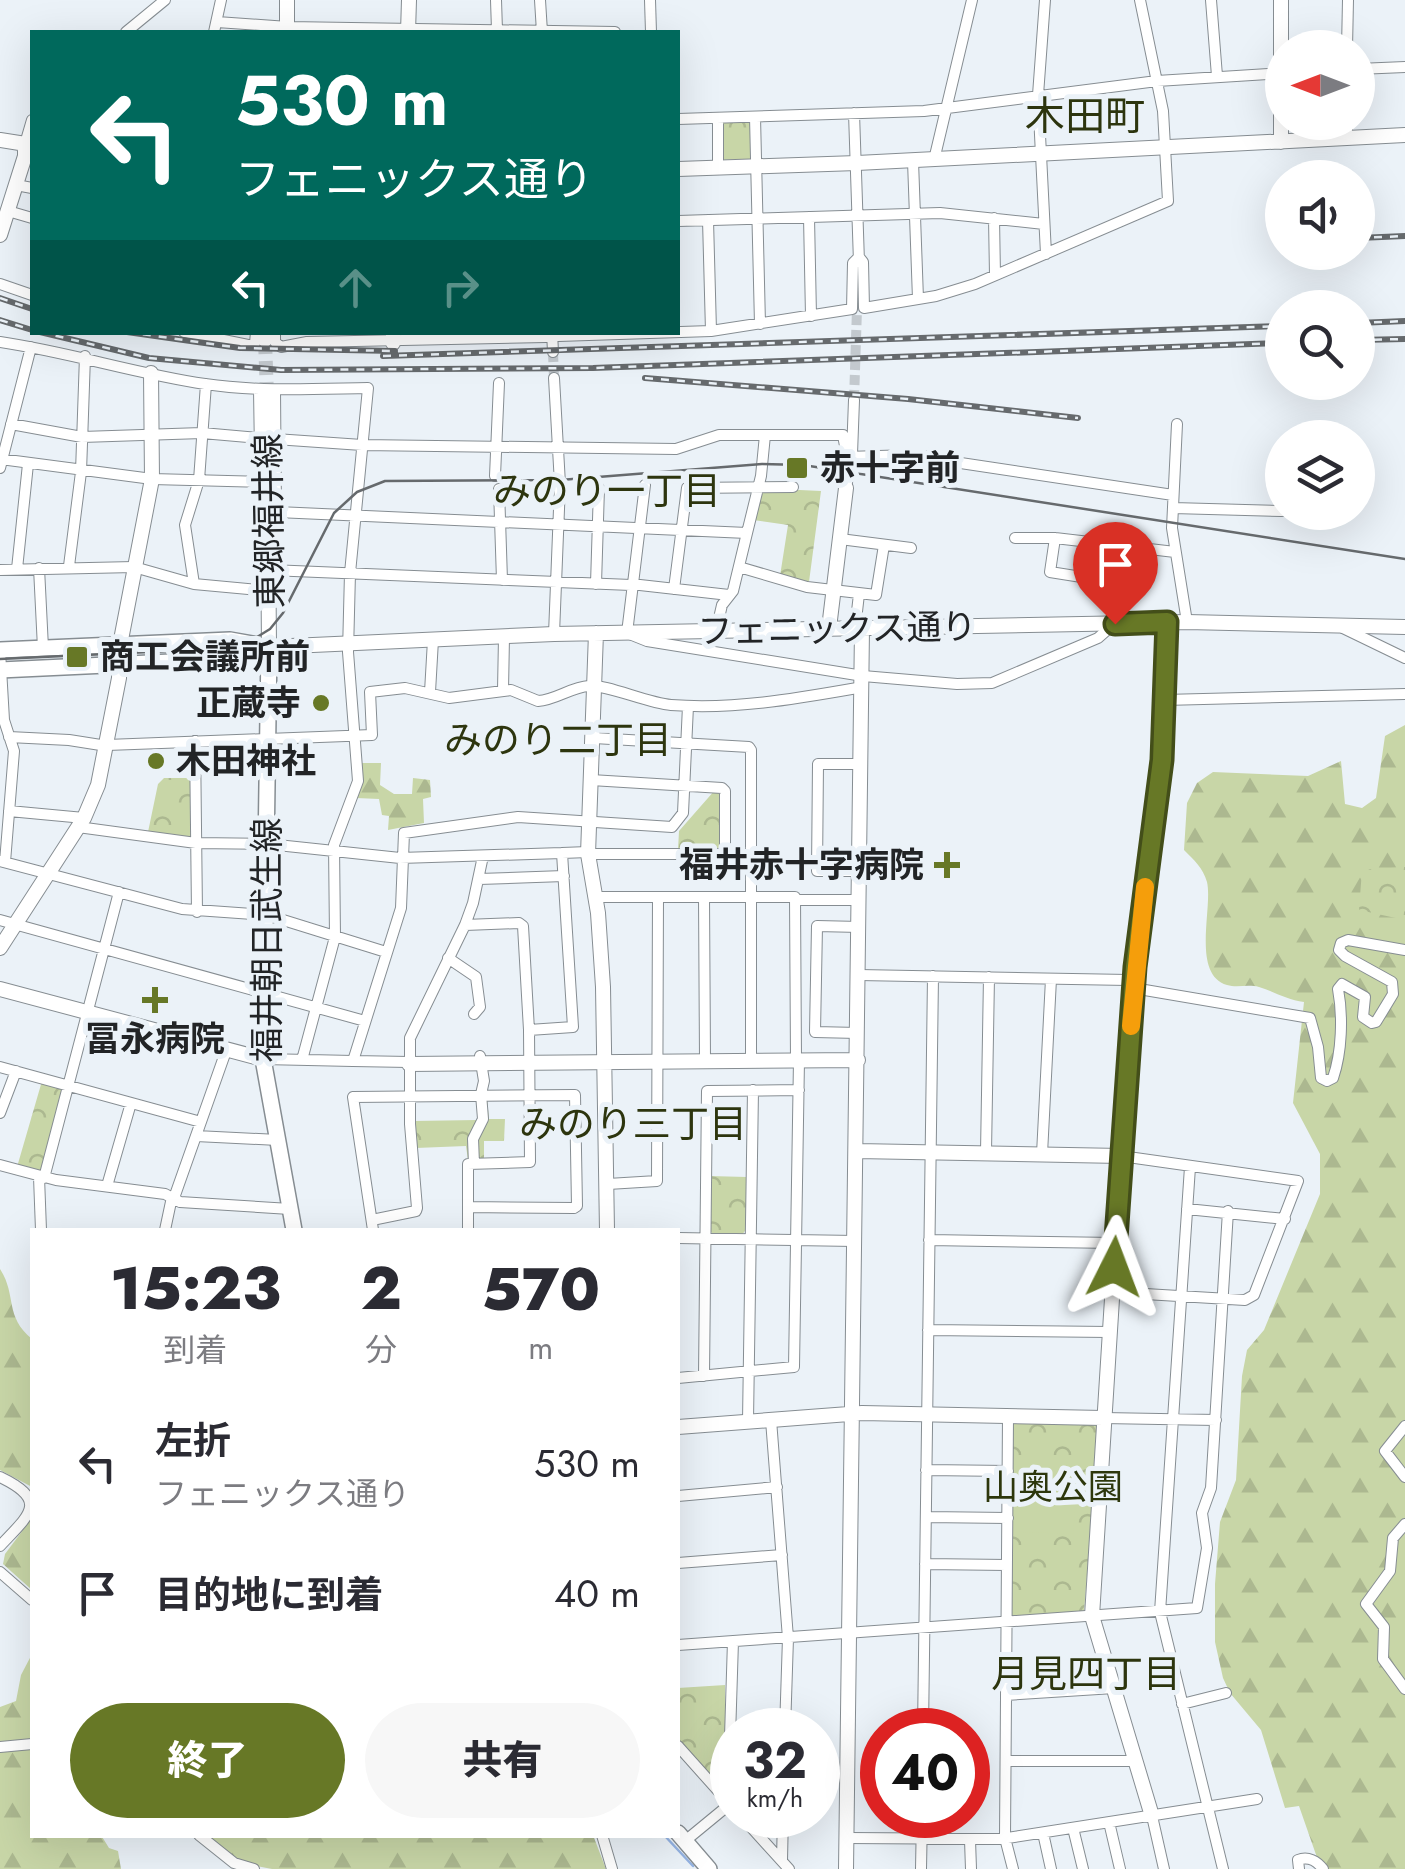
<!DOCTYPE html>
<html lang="ja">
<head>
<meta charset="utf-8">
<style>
  :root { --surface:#fff; --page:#f7f7f7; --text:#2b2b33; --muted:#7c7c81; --accent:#677826 }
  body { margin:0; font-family:Jost,"Noto Sans JP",sans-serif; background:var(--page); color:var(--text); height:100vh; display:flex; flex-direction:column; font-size:38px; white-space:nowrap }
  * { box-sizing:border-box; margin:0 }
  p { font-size:32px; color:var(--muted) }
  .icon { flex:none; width:55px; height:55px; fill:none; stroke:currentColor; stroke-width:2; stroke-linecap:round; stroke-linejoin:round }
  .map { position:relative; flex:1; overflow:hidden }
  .details { position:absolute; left:30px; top:1228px; width:650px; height:610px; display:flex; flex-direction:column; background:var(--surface); border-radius:0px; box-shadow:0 10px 40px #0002 }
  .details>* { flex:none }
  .hud { position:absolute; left:30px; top:30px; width:650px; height:305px; border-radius:0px; box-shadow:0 10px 40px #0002; background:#00695c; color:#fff; overflow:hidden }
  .needle { width:65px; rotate:270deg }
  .buttons { position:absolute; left:1265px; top:30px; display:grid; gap:20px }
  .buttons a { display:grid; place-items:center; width:110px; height:110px; border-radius:50%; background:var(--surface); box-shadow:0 10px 40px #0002; font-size:50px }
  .speed { position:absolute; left:710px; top:1708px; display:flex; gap:20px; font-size:50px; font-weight:700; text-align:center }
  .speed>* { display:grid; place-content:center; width:130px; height:130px; border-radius:50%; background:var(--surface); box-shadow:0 10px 40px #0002; line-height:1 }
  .speed small { font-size:25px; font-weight:400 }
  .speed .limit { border:15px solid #d22; background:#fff; color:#111 }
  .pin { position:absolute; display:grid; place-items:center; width:85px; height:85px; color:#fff; margin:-102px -42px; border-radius:50% 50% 50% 0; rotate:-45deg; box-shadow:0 0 10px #0007 }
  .pin .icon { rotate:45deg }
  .me { position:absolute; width:110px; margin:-55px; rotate:3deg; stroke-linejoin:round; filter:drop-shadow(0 0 8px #0008) }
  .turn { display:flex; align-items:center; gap:35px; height:210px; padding:0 40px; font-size:45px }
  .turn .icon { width:130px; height:130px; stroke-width:2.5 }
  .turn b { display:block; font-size:70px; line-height:85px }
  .lanes { display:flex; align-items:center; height:95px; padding:0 40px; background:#0003; justify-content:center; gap:50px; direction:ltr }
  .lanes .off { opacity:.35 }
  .eta { display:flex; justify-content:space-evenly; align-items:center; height:170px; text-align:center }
  .eta b { font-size:60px; font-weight:800; line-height:70px }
  .button { display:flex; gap:20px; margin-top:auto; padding:20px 40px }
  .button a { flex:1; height:115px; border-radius:60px; background:var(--accent); color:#fff; font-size:40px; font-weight:800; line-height:115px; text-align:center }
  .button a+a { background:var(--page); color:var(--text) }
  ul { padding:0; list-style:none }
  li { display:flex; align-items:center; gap:30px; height:130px; padding:0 40px }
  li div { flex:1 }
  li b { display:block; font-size:38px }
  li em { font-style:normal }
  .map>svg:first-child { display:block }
</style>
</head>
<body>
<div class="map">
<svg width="1405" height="1869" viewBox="0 0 1405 1869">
  <defs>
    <pattern id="forest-firs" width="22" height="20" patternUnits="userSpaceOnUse" patternTransform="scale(2.5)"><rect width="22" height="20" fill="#c8d6a7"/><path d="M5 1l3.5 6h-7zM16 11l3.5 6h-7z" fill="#acb890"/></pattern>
    <pattern id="park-crowns" width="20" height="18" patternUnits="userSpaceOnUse" patternTransform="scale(2.5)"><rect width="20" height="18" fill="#c8d6a7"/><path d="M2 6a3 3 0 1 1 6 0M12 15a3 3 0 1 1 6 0" fill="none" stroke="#acb890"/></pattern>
  </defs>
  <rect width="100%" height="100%" fill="#ebf2f8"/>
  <path fill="url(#forest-firs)" d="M1405,725v1144h-84l-22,-63 -14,2 -24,-78 -31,-37 -7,-15 -8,-36v-58l5,-62 16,-42 6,-104 5,-26 17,-20 56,-136v-40l-27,-51 11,-101c-17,-2 -29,-10 -45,-15 -11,-3 -22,1 -32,-2 -36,-11 -14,-77 -20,-103 -4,-14 -13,-22 -23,-32l3,-47 10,-20 16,-11 95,4 33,-15 4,43 17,4 14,-10 9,-62z
    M360,763h21l-1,22 14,9h18l1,-16 17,2 1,17 -8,2 1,24 -36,7 1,-14 -7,-1 -3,-16 -23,-1z
    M0,1269c17,26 4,47 32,70v148l-32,-17z
    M32,1518v72l-29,-26 2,-10z
    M32,1654v88l-32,3v-38l16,-6 5,-26z
    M32,1748v87h69l8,13 9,3 3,18h-121v-120z
    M204,1835h389l13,34h-334l-31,-6z"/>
  <path fill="url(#park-crowns)" d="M753,120v39l-32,1v-39z
    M759,488l62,3 -12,91 -29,-6 8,-51 -35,-5z
    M164,778h29l1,55 -3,4 -43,-5 10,-48z
    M715,790l7,5v52l-4,4 -40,-1 1,-19z
    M1405,867v53l-46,-10 3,-40z
    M42,1081l24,7 -24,87 -25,-8z
    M479,1098l8,1 2,20h16l-1,22h-20v19h-16l-2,-14 -50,2 -3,-27 64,-1z
    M709,1176l38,1v51l-5,7h-28l-5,-5z
    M1015,1421l81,2 3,3 -15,186 -71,5 -3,-3 2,-189z
    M725,1685v104l-3,1 -44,-49v-53z"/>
  <path fill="#c8d6a7" d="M1023,1480l31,5 22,15 -3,34 -50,-2z"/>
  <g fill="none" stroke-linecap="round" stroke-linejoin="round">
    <path stroke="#93b2e2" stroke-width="2.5" d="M664,1835l29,31"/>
    <path stroke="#c3c9ce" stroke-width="10" stroke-dasharray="10 5" stroke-linecap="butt" d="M553,352l1,26
      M854,400l3,-91"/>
    <path stroke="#c3c9ce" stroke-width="14" stroke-dasharray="14 7" stroke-linecap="butt" d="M265,340l2,55"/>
    <g stroke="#868d92" stroke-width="12">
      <path id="street" d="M496,0l1,30
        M540,0l2,32
        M650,0l1,32
        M1045,0l-7,95 8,159
        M1211,0l6,76
        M217,22l71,5 327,5
        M126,32l39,-32
        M214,32l7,-32
        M1347,48l1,-48
        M1358,69l47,-2
        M854,113l5,149
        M755,117l5,207
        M718,118v50
        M678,119l246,-8 233,-30 125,-8
        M1347,122v16
        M25,144l7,-24
        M934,160l38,-160
        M913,161l5,138
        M16,185l16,3
        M8,211l24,7
        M809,217l2,99
        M994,218l1,57
        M708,220l3,111
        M678,221l262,-8 104,11
        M859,257l4,5 1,46 72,-12 39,-12 193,-83 -5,-90 -23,-111
        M0,284l32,11
        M184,332l64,13 7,-2 1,-11
        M275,332v10l6,5 26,-5 239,-5v-5
        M552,332l1,20
        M558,332v4l153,-5 141,-22 1,-46 6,-6
        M0,342c69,10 136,32 205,42 54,8 109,5 163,4l-18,185 -2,79 10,129 -24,64 1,92 -33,123
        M554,378l6,106 -6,150
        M259,390l2,125 6,7
        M275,390l1,123
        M11,424l71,13 120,-4 58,5
        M1177,424l-5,104 15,94
        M275,439l87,6 314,4 43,-14h124l4,22 63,-2 44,3v4l219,33
        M0,459l152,20 109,3
        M0,468l31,-121
        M495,476l4,-93
        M645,485l-18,148 20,8 216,35 94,8 35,-1 106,-45 17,-15
        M846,488l6,-34 2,-54
        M499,489l3,91
        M1173,508l109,3
        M277,512l470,21
        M1015,538h40l120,14
        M1055,538l-5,34 63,10 7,-36
        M840,539l71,9
        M69,566l12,-94 4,-116
        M739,567l68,20 69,8 8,-50
        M39,568l4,80
        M17,569l11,-105
        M0,570l134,-3 60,17 76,7
        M270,570l361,15
        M194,584l-9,-59 14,-45 7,-96
        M596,584l3,-96
        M631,584l98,11
        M674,589l13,-101 106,-1
        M1343,628l62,30
        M855,629l4,-35
        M716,631l6,-26 11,-14 14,-58 14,-57 4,-41
        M0,651l4,69 10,31 -9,111
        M503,690l1,-53
        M430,692l3,-52
        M1164,700l241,-6
        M9,737l60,3 38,6
        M594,738l155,9 2,3v309
        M195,741l2,171
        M107,745l265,-10 -2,-43 35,-4 44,10 62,-8 27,11c18,-1 33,-14 51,-15 17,-2 58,17 82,19 65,5 129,-7 192,-18
        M591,780l131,8 3,3v63
        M9,811l75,7
        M78,827l118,16 72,1 132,14 162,-5
        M588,854h162
        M0,861l182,48 85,6 119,37
        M861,871h-44l1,-107h44
        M479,879l85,-3
        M596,897h199l1,163
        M704,897l1,162
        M795,900h65
        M0,920l365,101
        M465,925l54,-2 4,3 6,104 1,132 -62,2v66
        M448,958l28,19 4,30 -6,7
        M859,975l269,5 11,9 171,29 8,29 3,31 6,3 6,-3c9,-26 10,-62 5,-89l4,-5 23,13 -2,20 9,6 4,-1 17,-28 -1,-12 -47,-26 -6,-6 2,-7 7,-3 57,10
        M529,1030l44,-3 -11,-174 26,-1
        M858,1033l-43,-1 2,-106 43,1
        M263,1059l90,2 48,-153 3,-75 114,-16 154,10 11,-14 5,-107
        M353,1061l56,1
        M0,1067l201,55
        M0,1113l16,-42
        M196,1136l82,4
        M986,1152l3,-175
        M1042,1154l9,-175
        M474,1164l-1,-25 10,-20 -2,-25 3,-13 -4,-25
        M0,1165l56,15 109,14 15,8 110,7
        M1190,1167l-30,445 63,257
        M39,1177l2,53
        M44,1178l75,-286
        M608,1184l49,-3 1,-284
        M107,1186l24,-83
        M174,1198l52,-147
        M1187,1209l98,10
        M372,1220l44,-9 1,-3 -7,-84v-86l55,-113 8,-22 10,-47
        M165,1230l7,-33
        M373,1230l-20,-133 222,-2 2,111 -3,2 -106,-1
        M678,1238l177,3
        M929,1240l186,3
        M1112,1292l133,8 9,-5 44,-114 -177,-25 14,-189 27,-207 5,-138
        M928,1330l182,2
        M704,1376l3,-285 92,-1
        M678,1378l116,-11 5,-307
        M1008,1417l-3,421 8,31
        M1103,1418l113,2
        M771,1420l17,218 -3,92
        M748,1421l5,-331
        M1405,1426l-20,25 20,26
        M926,1470l82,1
        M0,1477c50,24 29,38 0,69
        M678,1496l99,-9
        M926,1517l82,1
        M1405,1524l-12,14 -3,33 -24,33 18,23 -1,32 22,30
        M678,1563l104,-8
        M925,1564l82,1
        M0,1572l32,28
        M678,1645l519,-37 10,-60 -5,-35 9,-25 17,-277
        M1006,1695l108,-7
        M1182,1704l44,-11
        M923,1730l10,-754
        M678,1746l50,56
        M0,1747l32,-3
        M1006,1761h130
        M728,1801l5,-160
        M740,1815l49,54
        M1152,1816l12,53
        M1109,1822l11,47
        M1073,1828l10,41
        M1043,1833l8,36
        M199,1835l35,28 20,6
        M602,1835l10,34
        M847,1838l154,1 256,-40
        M970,1840l1,29
        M685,1841l45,-37
        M782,1860l1,-45
        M921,1869l1,-54
        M1299,1869l-1,-9c10,-4 19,1 25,9"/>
    </g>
    <g stroke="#868d92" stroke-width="16">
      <path id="secondary" d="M1281,0v142
        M287,32v-32
        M408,32l1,-32
        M0,140l32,5
        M678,169l179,-6 548,-28
        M0,235l25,-79v-12
        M265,340v-8
        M393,343v-11
        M267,395l2,252 285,-13 633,-12 218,5
        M829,628l17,-140
        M596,633l-8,221 10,59 5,74 4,243
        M0,948l84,-130 14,-33 21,-107 1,-33 32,-166 -1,-106
        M0,989l263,70
        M409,1064l449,-4
        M857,1151l264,5 -29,460 60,200
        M678,1427l184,-14 241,5
        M846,1869l16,-1240"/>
    </g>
    <g stroke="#868d92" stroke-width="18">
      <path id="primary" d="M269,647l-6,412 31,171
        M0,650l230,-10 39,7
        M0,670l234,-11 35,-12
        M678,1833l31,36"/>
    </g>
    <use href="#street" stroke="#fff" stroke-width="10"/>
    <use href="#secondary" stroke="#fff" stroke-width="14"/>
    <use href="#primary" stroke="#fff" stroke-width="15"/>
    <path stroke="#666a6d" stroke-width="2.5" d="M0,659l213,-10 36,-7 21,-13 13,-16 51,-100 23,-21 28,-11 175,-1 202,-16 41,1 602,94"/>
    <g stroke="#666a6d" stroke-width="6">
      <path id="rail" d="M1358,238l47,-2
        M0,298l32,11
        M0,320l32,10
        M1358,323l47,-2
        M40,332l109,26 132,12 312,-2 689,-25
        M127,332l113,16 155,3
        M1358,340l47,-1
        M383,356l899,-30
        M645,378l263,21 170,19"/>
    </g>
    <use href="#rail" stroke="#ebf2f8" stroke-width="2.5" stroke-dasharray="8" stroke-linecap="butt"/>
  </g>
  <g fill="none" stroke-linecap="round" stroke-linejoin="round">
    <g stroke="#434e19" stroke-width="25">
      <path id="route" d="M1114,1267l21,-300 27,-207 5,-138 -52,2"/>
    </g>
    <use href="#route" stroke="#677826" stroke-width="18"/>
    <path stroke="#f59e0b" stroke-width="18" d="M1131,1026l14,-139"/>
  </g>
  <g fill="#677826" stroke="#ebf2f8" stroke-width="4">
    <rect x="785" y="456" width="24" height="24" rx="5"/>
    <rect x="65" y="645" width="24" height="24" rx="5"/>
    <circle cx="321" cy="703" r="10"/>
    <circle cx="156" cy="761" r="10"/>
    <path d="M942 850h10v10h10v10h-10v10h-10v-10h-10v-10h10z"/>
    <path d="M150 985h10v10h10v10h-10v10h-10v-10h-10v-10h10z"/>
  </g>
  <g text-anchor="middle" stroke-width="10" stroke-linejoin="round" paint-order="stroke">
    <g font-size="35" font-weight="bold" fill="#222426" stroke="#ebf2f8" text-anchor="start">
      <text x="820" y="480">赤十字前</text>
      <text x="100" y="669">商工会議所前</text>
      <text x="301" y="715" text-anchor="end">正蔵寺</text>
      <text x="176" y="773">木田神社</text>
      <text x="924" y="877" text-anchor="end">福井赤十字病院</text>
      <text x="155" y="1051" text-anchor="middle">冨永病院</text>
    </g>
    <g font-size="35" fill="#222426" stroke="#ebf2f8">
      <text transform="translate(269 521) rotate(-91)" y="12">東郷福井線</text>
      <text transform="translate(837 629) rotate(-1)" y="12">フェニックス通り</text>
      <text transform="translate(267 940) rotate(-90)" y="12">福井朝日武生線</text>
    </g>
    <g font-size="35" fill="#2d370c" stroke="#ebf2f8">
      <text x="1053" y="1499">山奥公園</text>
    </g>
    <g font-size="38" fill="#2d350e" stroke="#ebf2f8">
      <text x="607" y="504">みのり一丁目</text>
      <text x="558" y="753">みのり二丁目</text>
      <text x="633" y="1137">みのり三丁目</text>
      <text x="1086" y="1687">月見四丁目</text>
    </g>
    <g font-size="40" fill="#2d350e" stroke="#ebf2f8">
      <text x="1085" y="130">木田町</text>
    </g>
  </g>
</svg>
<div class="buttons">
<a><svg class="needle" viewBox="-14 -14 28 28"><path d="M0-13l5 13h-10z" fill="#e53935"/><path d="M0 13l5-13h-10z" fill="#7c7c81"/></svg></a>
<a><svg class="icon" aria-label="sound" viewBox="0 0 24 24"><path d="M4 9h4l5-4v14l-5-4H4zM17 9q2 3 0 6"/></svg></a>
<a><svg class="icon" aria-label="search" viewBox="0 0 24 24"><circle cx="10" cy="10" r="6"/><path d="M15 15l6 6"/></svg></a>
<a><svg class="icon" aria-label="layers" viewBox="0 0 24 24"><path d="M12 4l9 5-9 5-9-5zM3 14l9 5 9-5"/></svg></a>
</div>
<div class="speed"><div>32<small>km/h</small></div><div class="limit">40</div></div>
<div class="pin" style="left:1115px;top:624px;background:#d93025"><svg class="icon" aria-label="arrive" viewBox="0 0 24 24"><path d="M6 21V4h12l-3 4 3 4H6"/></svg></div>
<svg class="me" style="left:1114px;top:1267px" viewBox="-20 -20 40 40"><path d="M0-17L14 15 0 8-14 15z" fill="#677826" stroke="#fff" stroke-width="4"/></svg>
<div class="hud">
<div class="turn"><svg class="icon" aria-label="left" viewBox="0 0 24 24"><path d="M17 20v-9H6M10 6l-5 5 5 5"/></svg><div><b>530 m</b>フェニックス通り</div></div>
<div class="lanes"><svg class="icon" aria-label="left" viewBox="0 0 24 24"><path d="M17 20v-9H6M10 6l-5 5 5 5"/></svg><svg class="icon off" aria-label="ahead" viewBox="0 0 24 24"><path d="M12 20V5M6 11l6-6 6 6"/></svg><svg class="icon off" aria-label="right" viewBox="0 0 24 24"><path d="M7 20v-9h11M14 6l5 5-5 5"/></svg></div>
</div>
<section class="details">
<div class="eta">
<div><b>15:23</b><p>到着</p></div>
<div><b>2</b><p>分</p></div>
<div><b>570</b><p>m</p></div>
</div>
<ul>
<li><svg class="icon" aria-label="left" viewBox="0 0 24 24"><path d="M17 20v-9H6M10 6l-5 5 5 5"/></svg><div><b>左折</b><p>フェニックス通り</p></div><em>530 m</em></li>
<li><svg class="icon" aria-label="arrive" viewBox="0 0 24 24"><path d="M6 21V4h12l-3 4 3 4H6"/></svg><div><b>目的地に到着</b></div><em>40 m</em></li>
</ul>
<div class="button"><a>終了</a><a>共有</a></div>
</section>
</div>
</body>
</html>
